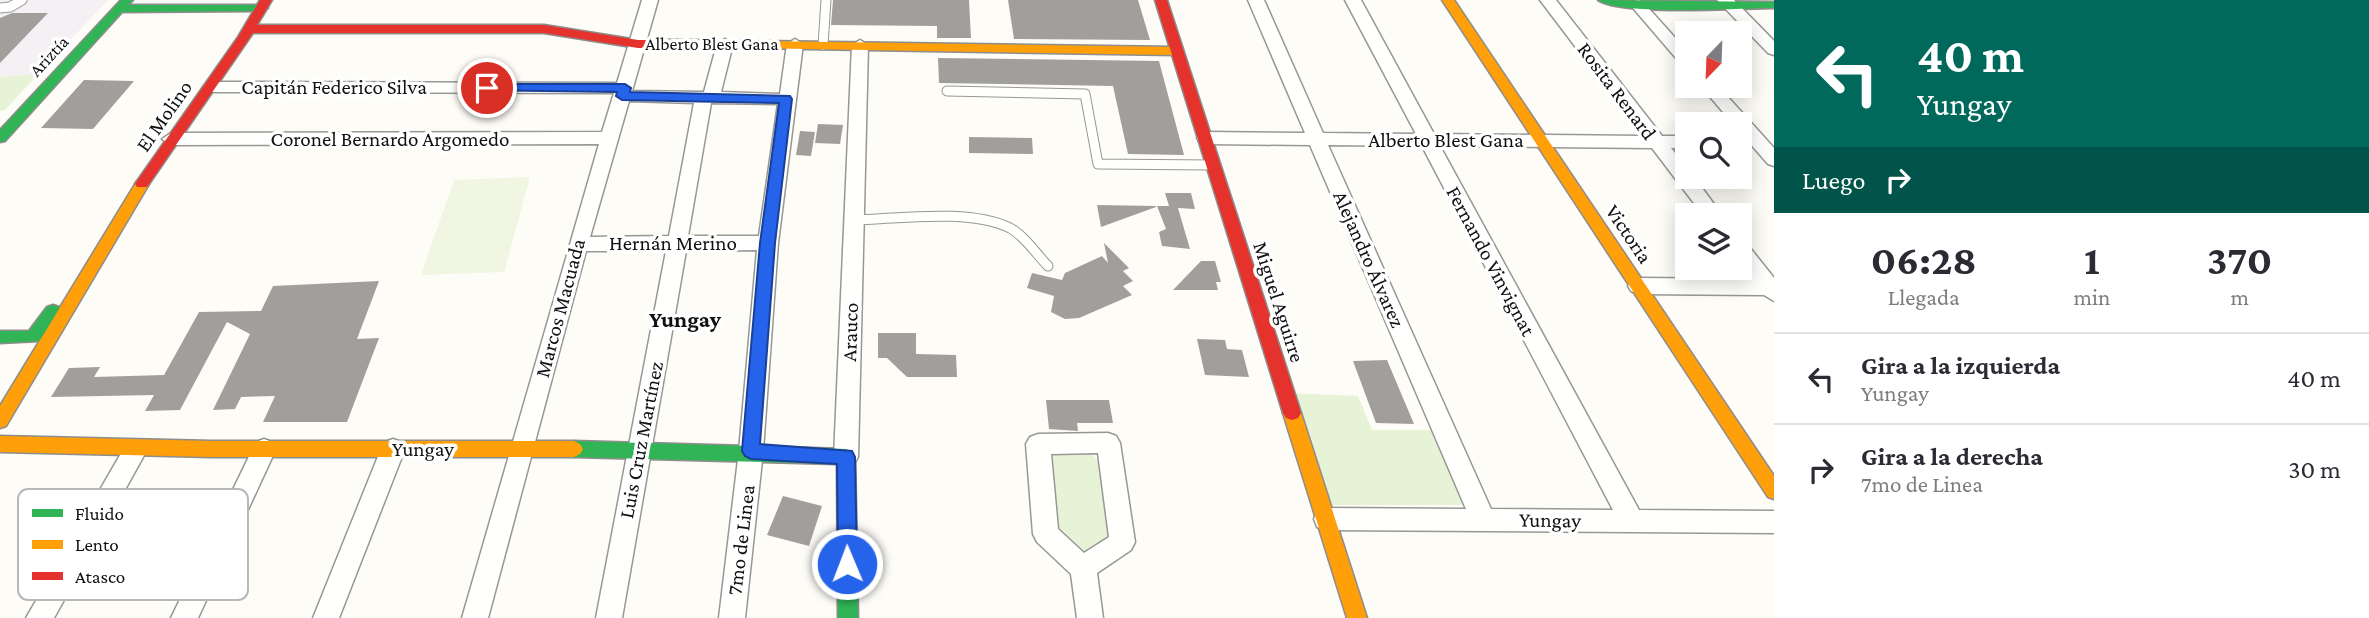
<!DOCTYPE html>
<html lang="es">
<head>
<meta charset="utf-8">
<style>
  :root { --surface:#fff; --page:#f2f2f3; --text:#2b2b33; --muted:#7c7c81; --line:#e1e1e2 }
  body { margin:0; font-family:"Crimson Pro",serif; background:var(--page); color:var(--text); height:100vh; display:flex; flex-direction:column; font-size:26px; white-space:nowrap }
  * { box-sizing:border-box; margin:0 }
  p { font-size:23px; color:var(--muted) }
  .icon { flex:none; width:38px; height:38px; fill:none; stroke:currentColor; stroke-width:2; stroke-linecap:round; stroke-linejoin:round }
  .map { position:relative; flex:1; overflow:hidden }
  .side { display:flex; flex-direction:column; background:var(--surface); width:595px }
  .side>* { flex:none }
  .banner { background:#00695c; color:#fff; overflow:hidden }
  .needle { width:46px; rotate:203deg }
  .tools { position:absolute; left:1675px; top:21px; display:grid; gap:14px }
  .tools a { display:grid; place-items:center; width:77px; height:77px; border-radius:0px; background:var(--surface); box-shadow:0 4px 18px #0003; font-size:35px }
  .pin { position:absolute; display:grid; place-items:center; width:60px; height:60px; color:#fff; margin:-30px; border:4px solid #fff; border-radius:50%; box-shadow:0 2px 7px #0007 }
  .me { position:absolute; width:77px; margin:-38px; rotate:359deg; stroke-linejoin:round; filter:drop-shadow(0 0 5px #0008) }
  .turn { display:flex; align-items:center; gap:24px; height:147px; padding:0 28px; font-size:32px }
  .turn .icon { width:91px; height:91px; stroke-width:2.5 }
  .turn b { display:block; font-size:49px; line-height:60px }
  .then { display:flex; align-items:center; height:66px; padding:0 28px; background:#0003; gap:14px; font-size:26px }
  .eta { display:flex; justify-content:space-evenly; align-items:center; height:119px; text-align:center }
  .eta b { font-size:42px; font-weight:700; line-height:49px }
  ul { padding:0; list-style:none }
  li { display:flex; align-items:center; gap:21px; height:91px; padding:0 28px; border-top:2px solid var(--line) }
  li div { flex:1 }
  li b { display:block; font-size:26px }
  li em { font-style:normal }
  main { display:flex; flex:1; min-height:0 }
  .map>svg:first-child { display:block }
</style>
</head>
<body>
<main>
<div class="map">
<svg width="1774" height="618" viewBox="0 0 1774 618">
  <rect width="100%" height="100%" fill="#fdfcf7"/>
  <path fill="#f5f0f3" d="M0,0h108l-70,74 -38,3z"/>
  <path fill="#e7f3d7" d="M38,74l-33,36 -5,1v-34z
    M1289,393l69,3 14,34h60l33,75h-143z
    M1083,448l10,7 11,13 9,64 -7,11 -15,10 -18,-5 -18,-16 -4,-73 8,-10z"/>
  <path fill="#f0f6e1" d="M530,177l-26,95 -83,3 33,-95z"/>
  <path fill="#a19f9c" d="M833,0h136l2,38h-34v-12l-106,-1z
    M1008,0h130l12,40 -136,-1z
    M12,13h36l-48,50v-45z
    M938,58l221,3 25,94 -56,-1 -15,-68 -174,-3z
    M84,80l50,1 -41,48 -52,-1z
    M818,124l25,1 -3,19 -25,-1z
    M800,131l15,1 -4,24 -15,-1z
    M969,137l63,1 1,16 -64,-1z
    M1165,193h26l4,16 -17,-1 12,41 -28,-3 -3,-14 7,-3 -9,-23h12z
    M1097,205l59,1v1l-55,20z
    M1104,243l25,25 -6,3 10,10 -10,5 9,9 -53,23 -14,1 -14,-7 3,-16 -27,-8 5,-15 30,7 3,-7 37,-17 6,7z
    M1201,261h14l6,21h-5l2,8h-45z
    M379,281l-22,58 22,-1 -32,84h-84l12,-26 -34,1 -6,12 -22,1 37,-76 -23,-12 -47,88 -35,1 9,-16 -103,2 18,-29 31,-1 -6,10 70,-2 35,-63 62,-1 12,-25z
    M878,333h38v21l40,1 1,22h-50l-20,-19h-9z
    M1197,339l28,1 2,9 15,1 7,27 -44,-2z
    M1387,360l27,64 -38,-1 -23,-62z
    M1046,400h63l4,23h-36l1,8 -29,-2z
    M783,496l39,10 -13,40 -42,-11z"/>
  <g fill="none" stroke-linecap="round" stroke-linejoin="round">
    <g stroke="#979795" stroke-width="11">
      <path id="lane" d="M0,8l10,-1 12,-7
        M823,45l3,-45
        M947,91l138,3 13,70 113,1
        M854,220c44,-1 115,-12 156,8 15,8 26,26 38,38"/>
    </g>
    <g stroke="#979795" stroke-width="3">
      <path id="street" d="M642,0h16l-26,91 72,1 13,-48 8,-5 8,5 -12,48 59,2 7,-50 8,-5 8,5 -25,199 -15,208 -18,167h-26l20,-167 18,-201 -71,1 -64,367h-26l70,-367h-80l-98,367h-26l137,-474 -428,1 -9,-6 9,-6 431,-1 12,-39 -403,-1 -8,-5 8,-5 406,1zM629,101l65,2 -25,133 -79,1zM711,103l67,1 -19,132h-71z
        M1248,0h16l59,133 93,1 -71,-134h16l73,134 209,2 -103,-136h16l106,136h25v12h-16l16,20v9h7l28,38h-19l-51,-67 -212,-2 199,364 135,1v22l-448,-3 -9,-3 -3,-8 3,-8 9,-3 140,1 -156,-364 -104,-1 -9,-6 9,-6 99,1zM1328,145l94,1 191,364 -122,-1z
        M1638,0l5,2 44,49v15l-6,-2 -48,-56 -3,-3z
        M1717,0h17l40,41v14l-6,-2z
        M860,40l8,5 -10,412 -4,7 -8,3 -8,-3 -4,-7 18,-412z
        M1701,86h17l56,62v18l-6,-2 -28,-32v-8h-7z
        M1740,242l7,2 27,34v23l-10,-6 -126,-1 -7,-3 -3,-5 3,-5 7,-3 114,1 -12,-16z
        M1108,433l8,3 4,7 15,99 -4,8 -34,23 6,45h-26l-6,-44 -34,-32 -4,-8 -7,-90 4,-7 8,-3zM1098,453l11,84 -25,16 -26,-24 -7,-75z
        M264,439l8,3 4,7 -78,169h-27l85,-176z
        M393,439l8,3 4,7 -66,169h-26l68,-169 4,-7z
        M135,440l8,3 4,7 -93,168h-28l101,-175z"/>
    </g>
    <g stroke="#8e8d8b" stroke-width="3">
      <path id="fast" d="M121,0h12l-5,5h134l6,3 -6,3 -140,1 -117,129 -5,1v-12z
        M1598,0l176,2v6c-33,0 -154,8 -176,-8z
        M53,305l6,2 2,4 -22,30 -39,2v-12h29l18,-24z
        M574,441l272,8 6,3 3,5 3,161h-20l-1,-154 -263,-7 -6,-3 -3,-5 3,-5z"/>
    </g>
    <g stroke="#8e8d8b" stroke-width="3">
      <path id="slow" d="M1442,0h12l320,476v23l-6,-2z
        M690,40l485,7 6,4 -6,4 -489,-8 -2,-3z
        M142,179l7,5 -143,242 -6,2v-22l137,-225z
        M1292,406l6,2 3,5 66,205h-20l-64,-205 3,-5z
        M0,436l212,5h362l6,3 3,5 -3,5 -6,3h-362l-212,-5z"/>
    </g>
    <g stroke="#8e8d8b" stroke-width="3">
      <path id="jam" d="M260,0h12l-15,25h287l94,15h52l6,4 -6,4h-52l-94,-15h-291l-106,154h-10l-2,-3 2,-3 101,-144z
        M1155,0h12l134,413 -3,5 -6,2 -6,-2 -3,-5z"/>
    </g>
    <use href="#lane" stroke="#fffffe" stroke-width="9"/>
    <use href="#street" fill="#fffffe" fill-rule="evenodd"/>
    <use href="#fast" fill="#30b455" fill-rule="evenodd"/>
    <use href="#slow" fill="#ff9f0a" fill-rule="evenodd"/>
    <use href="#jam" fill="#e5322d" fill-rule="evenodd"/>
  </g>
  <path fill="#2563eb" stroke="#184099" stroke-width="2" d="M487,84h138l6,4 -1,4 160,4 2,3 -17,144 -15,201 92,7 3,6 2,107 -3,7 -7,2 -7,-2 -2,-7 -1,-100 -86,-5 -6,-3 -3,-5 18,-208 19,-140 -157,-3 -6,-4 1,-4 -135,-2v-5z"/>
  <g text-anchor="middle" stroke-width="7" stroke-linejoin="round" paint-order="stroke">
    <g font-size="18" fill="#111" stroke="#fff">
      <text x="712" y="50">Alberto Blest Gana</text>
      <text transform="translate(49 56) rotate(-47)" y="6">Ariztía</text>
    </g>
    <g font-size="21" fill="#111" stroke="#fff">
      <text x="334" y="94">Capitán Federico Silva</text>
      <text transform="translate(1617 91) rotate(53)" y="7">Rosita Renard</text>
      <text transform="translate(164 116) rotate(-55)" y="7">El Molino</text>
      <text x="390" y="146">Coronel Bernardo Argomedo</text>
      <text x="1446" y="147">Alberto Blest Gana</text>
      <text transform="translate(1629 234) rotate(56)" y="7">Victoria</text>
      <text x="673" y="250">Hernán Merino</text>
      <text transform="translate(1369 259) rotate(66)" y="7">Alejandro Álvarez</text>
      <text transform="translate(1491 261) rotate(62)" y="7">Fernando Vinvignat</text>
      <text transform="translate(1279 302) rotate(72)" y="7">Miguel Aguirre</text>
      <text transform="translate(560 308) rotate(-75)" y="7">Marcos Macuada</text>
      <text transform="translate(850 332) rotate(-88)" y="7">Arauco</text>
      <text transform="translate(641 440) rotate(-79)" y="7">Luis Cruz Martínez</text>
      <text x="423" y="456">Yungay</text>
      <text transform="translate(1550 520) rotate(1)" y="7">Yungay</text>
      <text transform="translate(741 540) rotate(-83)" y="7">7mo de Linea</text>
    </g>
    <g font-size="23" font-weight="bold" fill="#111" stroke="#fff">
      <text x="685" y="327">Yungay</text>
    </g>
  </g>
  <rect x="18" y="489" width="230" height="111" rx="10" fill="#fff" stroke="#b8b8b8" stroke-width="2"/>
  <rect x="32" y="509" width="31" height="8" fill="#30b455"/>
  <rect x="32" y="540" width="31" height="9" fill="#ff9f0a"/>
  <rect x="32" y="572" width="31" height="8" fill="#e5322d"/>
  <g font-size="19" fill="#111">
    <text x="75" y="520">Fluido</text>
    <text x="75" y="551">Lento</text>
    <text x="75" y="583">Atasco</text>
  </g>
</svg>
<div class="tools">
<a><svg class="needle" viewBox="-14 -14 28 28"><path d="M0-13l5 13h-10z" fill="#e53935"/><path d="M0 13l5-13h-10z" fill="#7c7c81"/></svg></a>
<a><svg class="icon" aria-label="search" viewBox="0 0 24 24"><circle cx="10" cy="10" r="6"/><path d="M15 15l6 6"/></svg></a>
<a><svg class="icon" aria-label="layers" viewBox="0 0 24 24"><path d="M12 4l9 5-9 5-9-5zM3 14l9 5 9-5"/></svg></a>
</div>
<div class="pin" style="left:487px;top:88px;background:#d93025"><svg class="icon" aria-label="arrive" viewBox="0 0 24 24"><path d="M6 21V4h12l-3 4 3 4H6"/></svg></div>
<svg class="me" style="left:847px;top:564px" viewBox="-20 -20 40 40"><circle r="17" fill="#2563eb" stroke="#fff" stroke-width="3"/><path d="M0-11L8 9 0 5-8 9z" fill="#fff"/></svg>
</div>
<section class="side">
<div class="banner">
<div class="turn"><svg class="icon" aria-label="left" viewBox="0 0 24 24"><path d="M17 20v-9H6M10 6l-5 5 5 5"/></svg><div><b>40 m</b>Yungay</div></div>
<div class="then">Luego<svg class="icon" aria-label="right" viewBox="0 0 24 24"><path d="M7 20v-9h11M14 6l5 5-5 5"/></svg></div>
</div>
<div class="eta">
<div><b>06:28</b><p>Llegada</p></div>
<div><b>1</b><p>min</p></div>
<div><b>370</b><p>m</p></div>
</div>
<ul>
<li><svg class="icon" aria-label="left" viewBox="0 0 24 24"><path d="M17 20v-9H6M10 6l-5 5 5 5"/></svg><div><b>Gira a la izquierda</b><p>Yungay</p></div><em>40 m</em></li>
<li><svg class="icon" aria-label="right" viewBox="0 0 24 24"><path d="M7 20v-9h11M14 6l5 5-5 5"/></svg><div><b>Gira a la derecha</b><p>7mo de Linea</p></div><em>30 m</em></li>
</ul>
</section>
</main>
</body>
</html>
